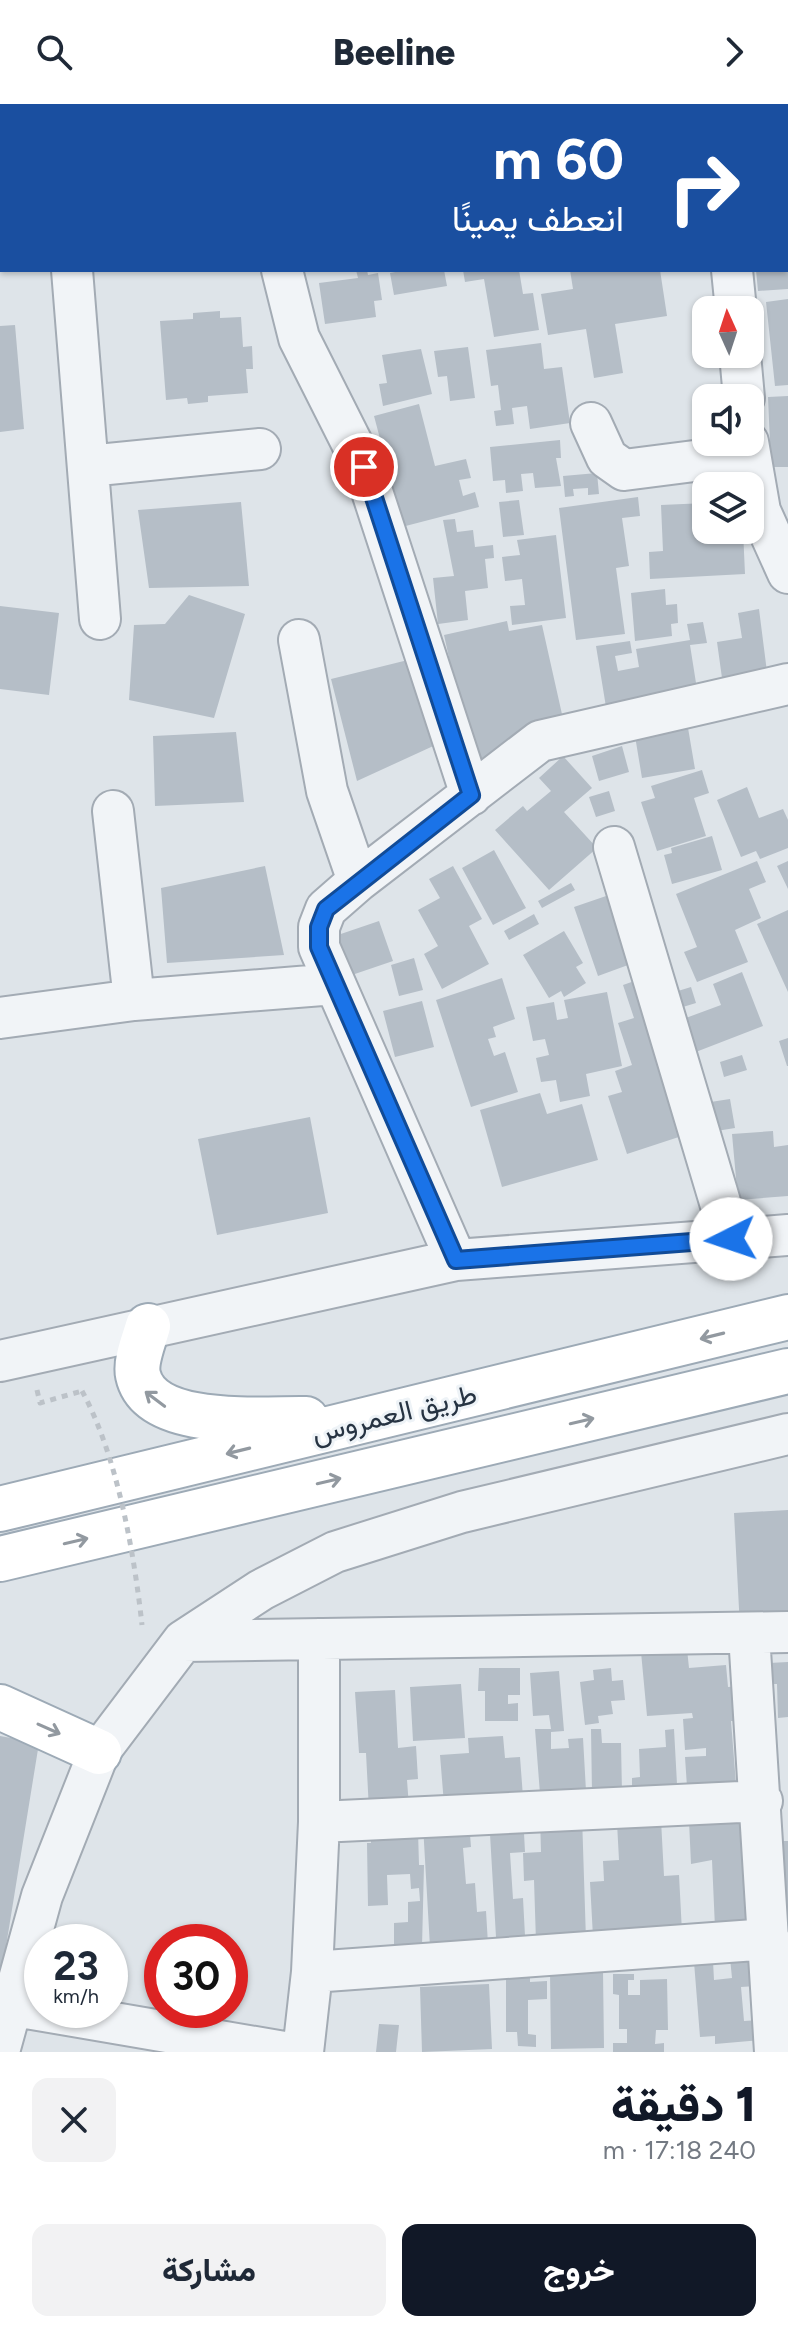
<!DOCTYPE html>
<html lang="ar">
<head>
<meta charset="utf-8">
<style>
  :root { --surface:#fff; --page:#f2f2f3; --text:#1f2937; --muted:#747a83; --accent:#111827 }
  body { margin:0; font-family:Figtree,Vazirmatn,sans-serif; background:var(--page); color:var(--text); direction:rtl; height:100vh; display:flex; flex-direction:column; font-size:30px; white-space:nowrap }
  * { box-sizing:border-box; margin:0 }
  p { font-size:26px; color:var(--muted) }
  .icon { flex:none; width:44px; height:44px; fill:none; stroke:currentColor; stroke-width:2; stroke-linecap:round; stroke-linejoin:round }
  .map { position:relative; height:1948px; overflow:hidden; direction:ltr }
  .drawer { display:flex; flex-direction:column; background:var(--surface); flex:1 }
  .drawer>* { flex:none }
  .guide { position:absolute; left:0px; top:0px; width:788px; height:168px; box-shadow:0 2px 6px #0004; direction:rtl; background:#1a4fa0; color:#fff; overflow:hidden }
  .needle { width:52px; rotate:357deg }
  .tools { position:absolute; left:692px; top:192px; display:grid; gap:16px }
  .tools a { display:grid; place-items:center; width:72px; height:72px; border-radius:16px; background:var(--surface); box-shadow:0 2px 6px #0004; font-size:40px }
  .speed { position:absolute; left:24px; top:1820px; display:flex; gap:16px; font-size:40px; font-weight:700; text-align:center }
  .speed>* { display:grid; place-content:center; width:104px; height:104px; border-radius:50%; background:var(--surface); box-shadow:0 2px 6px #0004; line-height:1 }
  .speed small { font-size:20px; font-weight:400 }
  .speed .limit { border:12px solid #d22; background:#fff; color:#111 }
  .pin { position:absolute; display:grid; place-items:center; width:68px; height:68px; color:#fff; margin:-34px; border:4px solid #fff; border-radius:50%; box-shadow:0 2px 8px #0007 }
  .me { position:absolute; width:88px; margin:-44px; rotate:266deg; stroke-linejoin:round; filter:drop-shadow(0 0 6px #0008) }
  .turn { display:flex; align-items:center; gap:28px; height:168px; padding:0 32px; font-size:36px }
  .turn .icon { width:104px; height:104px; stroke-width:2.5 }
  .turn b { display:block; font-size:56px; line-height:68px }
  .round { display:grid; place-items:center; flex:none; width:84px; height:84px; border-radius:16px; background:var(--page) }
  .overview { display:flex; align-items:center; justify-content:space-between; height:136px; padding:0 32px }
  h1 { font-size:48px; font-weight:800; line-height:60px; color:var(--accent) }
  .primary-button { display:flex; gap:16px; margin-top:auto; padding:16px 32px }
  .primary-button a { flex:1; height:92px; border-radius:16px; background:var(--accent); color:#fff; font-size:32px; font-weight:800; line-height:92px; text-align:center }
  .primary-button a+a { background:var(--page); color:var(--text) }
  header { display:flex; justify-content:space-between; align-items:center; height:104px; padding:0 32px; background:var(--surface); font-size:36px; font-weight:800 }
  .map>svg:first-child { display:block }
</style>
</head>
<body>
<header><svg class="icon" aria-label="forward" viewBox="0 0 24 24"><path d="M9 5l7 7-7 7"/></svg>Beeline<svg class="icon" aria-label="search" viewBox="0 0 24 24"><circle cx="10" cy="10" r="6"/><path d="M15 15l6 6"/></svg></header>
<div class="map">
<svg width="788" height="1948" viewBox="0 0 788 1948">
  <rect width="100%" height="100%" fill="#dee4e9"/>
  <path fill="#b5bec7" d="M356,166h11l1,5 10,-2 4,27 -8,1 2,16 -51,7 -6,-41 39,-5z
    M406,166h38l3,16 -53,9 -4,-22z
    M463,166h56l4,24 10,-1 6,37 -45,7 -10,-58 -19,3z
    M570,166h90l7,46 -52,8 8,49 -29,5 -8,-49 -38,6 -7,-41 32,-5z
    M756,166h32v19l-30,2z
    M788,195v86l-13,1 -9,-84z
    M220,207v7l21,-1 2,30 9,-1 1,23h-7l2,24 -40,3v6l-20,2 -1,-6 -21,2 -6,-79 33,-2v-6z
    M15,221l9,104 -24,3v-106z
    M541,239l3,26 18,-2 8,56 -40,6 -3,-23 -15,2 2,16 -18,2 -2,-15 7,-1 -3,-25 -7,1 -5,-36z
    M468,243l7,51 -25,3 -3,-25 -9,1 -4,-26z
    M421,245l11,45 -49,12 -4,-22 8,-1 -5,-28z
    M788,292v71h-17l-3,-70z
    M419,300l16,62 31,-7 5,19 -12,2 4,16 12,-4 4,15 -85,22 -8,-28 10,-2 -22,-83z
    M560,336l1,18h-5l5,28 -26,2 -2,-15 -12,1 2,17 -17,2 -1,-13 -12,1 -3,-34z
    M597,369l2,21 -11,1v-7l-15,1 1,7 -9,1 -2,-21z
    M638,393l2,19 -18,2 7,48 -13,2 9,66 -49,6 -17,-132z
    M519,396l5,35 -21,2 -4,-35z
    M241,398l8,84 -100,2 -11,-78z
    M706,399v27h37l2,44 -95,5 -1,-27 14,-1 -2,-46z
    M455,415l2,13 16,-2 2,17 18,-2 1,13 -9,1 3,29 -23,3 3,29 -30,4 -5,-46 21,-2 -11,-56z
    M556,431l10,83 -54,7 -2,-19 15,-1 -3,-26 -17,2 -3,-24 18,-2 -3,-15z
    M665,485l1,16 11,-1 1,19 -7,1 1,12 -37,5 -4,-48z
    M189,491l56,19 -31,104 -85,-18 5,-75 31,-1z
    M0,502l59,7 -10,82 -49,-6z
    M759,505l8,63 -45,6 -5,-36 25,-4 -4,-25z
    M507,517l2,10 33,-6 26,116 -96,21 -28,-127z
    M703,518l4,21 -17,2 9,57 -93,5 -10,-61 34,-5 2,12 -17,3 3,15 21,-4 -3,-18 54,-9 -3,-16z
    M412,555l30,83 -85,39 -26,-102z
    M687,618l8,47 -53,9 -8,-48z
    M236,628l8,70 -89,4 -2,-70z
    M622,642l7,26 -30,9 -7,-25z
    M563,652l29,32 -28,24 33,36 -48,42 -54,-60 28,-24 4,5 24,-20 -12,-13z
    M702,666l7,23 -15,5 12,38 -49,15 -16,-49 14,-4 -4,-12z
    M747,683l12,31 24,-9 5,11v28l-28,11 -4,-8 -15,6 -24,-57z
    M609,687l6,20 -19,6 -7,-20z
    M712,732l10,34 -50,14 -8,-29 8,-2 -1,-5z
    M494,746l32,58 -33,17 -31,-57z
    M757,757l9,21 -17,7 12,29 -26,12 13,32 -51,20 -13,-30 13,-5 -21,-53z
    M788,757v28l-11,-23z
    M265,762l19,89 -117,8 -6,-75z
    M453,762l29,53 -13,7 20,38 -47,25 -18,-35 14,-8 -20,-36 22,-12 -11,-19z
    M571,779l4,7 -33,18 -4,-7z
    M609,791l30,66 -41,15 -24,-69z
    M788,806v82l-31,-68z
    M534,810l5,10 -30,16 -5,-9z
    M379,817l14,40 -47,16 -14,-40z
    M564,827l19,32 -7,4 10,16 -22,14 -3,-6 -12,7 -26,-43z
    M414,854l9,32 -24,6 -8,-31z
    M742,868l21,54 -75,29 -13,-33 46,-17 -8,-21z
    M502,874l13,41 -22,8 3,10 -8,2 6,17 11,-4 13,40 -47,15 -35,-107z
    M643,874l51,154 -67,22 -19,-58 14,-4 -7,-21 17,-6 -14,-42 16,-5 -11,-33z
    M691,883l5,16 -23,7 -5,-16z
    M607,888l15,74 -36,8 4,22 -30,6 -4,-22 -15,2 -5,-24 13,-3 -4,-16 -12,2 -7,-34 28,-5 3,18 11,-2 -4,-18z
    M422,897l12,46 -39,10 -12,-46z
    M788,934v28h-1l-8,-25z
    M742,951l5,15 -23,7 -4,-15z
    M540,989l7,21 35,-10 16,56 -96,27 -22,-77z
    M730,995l5,29 -25,4 -6,-29z
    M310,1013l18,96 -111,22 -19,-96z
    M773,1027l1,16 14,-2v51l-50,4 -6,-66z
    M788,1406v116l-48,2 -6,-115z
    M687,1545l2,19 37,-3 2,22 12,-1 2,35h-11l5,63 -49,3 -2,-30 21,-1v-8l-21,2 -2,-31 10,-1 -1,-5 -45,3 -6,-64z
    M788,1558v55l-10,1 -1,-34h-7l-1,-21z
    M479,1564h41v27h-12v9l10,-1v18h-33v-30h-7z
    M611,1564l1,13 11,-1 2,20 -14,1 2,13 -15,2 1,7 -14,2 -5,-43 14,-2 -1,-10z
    M559,1567l5,60 -13,1v17l18,-1 -1,-9 15,-1 3,53 -46,3 -5,-65h16l-2,-14 -16,1 -3,-43z
    M461,1580l4,54 -52,3 -3,-54z
    M395,1586l3,58 18,-2 2,33 -11,1 2,27 -40,3 -3,-57h-7l-4,-61z
    M591,1625h10l1,14h19l1,50h-30z
    M674,1625l3,55 -45,3v-9l8,-1 -1,-28 27,-2 -1,-17z
    M0,1632l39,7 -37,228h-2z
    M503,1632l2,22 15,-1 3,40 -79,7 -4,-49 29,-2 -1,-15z
    M751,1703l9,119 -45,2 -3,-68 -21,4 -2,-43z
    M523,1710l2,38 -15,1 3,46 10,-1 2,38 -29,1 -7,-120z
    M582,1712l4,124 -50,2 -2,-62 -10,1 -1,-28 18,-1 -1,-35z
    M661,1716l3,56 15,-1 3,57 -89,5 -3,-55 14,-1 -1,-20 16,-1 -2,-37z
    M469,1718l2,25 -8,1 3,36 9,-1 2,29 9,-1 2,33 -58,3 -7,-122z
    M418,1727l1,34h5l-2,82 -28,1v-25l14,-1v-20l12,-1 -1,-13 -8,1 -1,-15 -23,1 1,30 -20,1 -1,-63h4v-10z
    M781,1737h7v65l-12,1z
    M753,1852l3,30 -15,1 3,34 15,-1 2,20 -46,4v-8l-15,1 -6,-75 19,-1 1,19 18,-2 -2,-20z
    M506,1860h24v18l17,-1v18l-19,1v34l8,1v12l-18,-1 -1,-14h-11z
    M550,1867h53l1,77 -53,1z
    M613,1870h21v6h-6v15h12v-15l27,-1 1,51h-12l-1,14 9,-1v9h-51v-9h14v-14h-8v-34l-6,-1z
    M489,1880l3,65 -70,3 -2,-65z
    M379,1920l20,1 -3,27h-20z"/>
  <g fill="none" stroke-linecap="round" stroke-linejoin="round">
    <g stroke="#a3abb4" stroke-width="44">
      <path id="street" d="M58,0v2
        M248,0l1,2
        M715,0v2
        M786,48h2
        M72,166l28,349
        M282,166l17,68 65,129 107,328
        M732,166l4,40
        M740,250l4,44
        M591,319l16,35 17,12 125,-16
        M748,338l12,69 28,62
        M88,362l172,-17
        M299,536l28,151 31,90
        M113,707l21,189 201,-16
        M614,743l117,392
        M0,914l134,-18
        M456,1156l-137,-313v-20l7,-18 32,-28 182,-140 248,-57
        M0,1257l456,-101 332,-25
        M749,1530l26,418
        M183,1537l605,-9
        M319,1718l443,-21
        M312,1868l457,-33
        M9,1901l275,47
        M0,1944l42,-152 57,-144 84,-111 78,-51 74,-38 127,-40 326,-78
        M303,1948l9,-80 7,-150v-183"/>
    </g>
    <g stroke="#9daab6" stroke-width="48">
      <path id="primary" d="M148,1222c-4,14 -13,35 -10,49 12,55 125,43 168,44
        M0,1405l788,-192
        M0,1455l788,-188
        M0,1603l99,45"/>
    </g>
    <path stroke="#bcc2c8" stroke-width="5" stroke-dasharray="6 6" stroke-linecap="butt" d="M37,1286l3,13 42,-12"/>
    <use href="#street" stroke="#f1f4f7" stroke-width="40"/>
    <use href="#primary" stroke="#fff" stroke-width="44"/>
    <path stroke="#bcc2c8" stroke-width="5" stroke-dasharray="6 6" stroke-linecap="butt" d="M82,1287c35,64 52,161 60,234"/>
  </g>
  <defs><path id="oneway-shaft" d="M-6 0H5M1.5-3L5.5 0L1.5 3" fill="none" stroke-width="1.6" stroke-linecap="round" stroke-linejoin="round" transform="scale(2)"/></defs>
  <g stroke="#9299a0">
    <use href="#oneway-shaft" transform="translate(712 1232) rotate(166)"/>
    <use href="#oneway-shaft" transform="translate(155 1295) rotate(-143)"/>
    <use href="#oneway-shaft" transform="translate(582 1317) rotate(-13)"/>
    <use href="#oneway-shaft" transform="translate(238 1347) rotate(166)"/>
    <use href="#oneway-shaft" transform="translate(329 1377) rotate(-13)"/>
    <use href="#oneway-shaft" transform="translate(76 1437) rotate(-13)"/>
    <use href="#oneway-shaft" transform="translate(49 1625) rotate(24)"/>
  </g>
  <g fill="none" stroke-linecap="round" stroke-linejoin="round">
    <g stroke="#114b97" stroke-width="20">
      <path id="route" d="M364,363l107,328 -145,114 -7,18v20l137,313 275,-21"/>
    </g>
    <use href="#route" stroke="#1a73e8" stroke-width="14"/>
  </g>
  <g text-anchor="middle" stroke-width="6" stroke-linejoin="round" paint-order="stroke">
    <g font-size="28" fill="#263342" stroke="#eef3f7">
      <text transform="translate(394 1309) rotate(-14)" y="10">طريق العمروس</text>
    </g>
  </g>
</svg>
<div class="tools">
<a><svg class="needle" viewBox="-14 -14 28 28"><path d="M0-13l5 13h-10z" fill="#e53935"/><path d="M0 13l5-13h-10z" fill="#747a83"/></svg></a>
<a><svg class="icon" aria-label="sound" viewBox="0 0 24 24"><path d="M4 9h4l5-4v14l-5-4H4zM17 9q2 3 0 6"/></svg></a>
<a><svg class="icon" aria-label="layers" viewBox="0 0 24 24"><path d="M12 4l9 5-9 5-9-5zM3 14l9 5 9-5"/></svg></a>
</div>
<div class="speed"><div>23<small>km/h</small></div><div class="limit">30</div></div>
<div class="pin" style="left:364px;top:363px;background:#d93025"><svg class="icon" aria-label="arrive" viewBox="0 0 24 24"><path d="M6 21V4h12l-3 4 3 4H6"/></svg></div>
<svg class="me" style="left:731px;top:1135px" viewBox="-20 -20 40 40"><circle r="19" fill="#fff"/><path d="M0-13L10 11 0 6-10 11z" fill="#1a73e8"/></svg>
<div class="guide">
<div class="turn"><svg class="icon" aria-label="right" viewBox="0 0 24 24"><path d="M7 20v-9h11M14 6l5 5-5 5"/></svg><div><b>60 m</b>انعطف يمينًا</div></div>
</div>
</div>
<section class="drawer">
<div class="overview"><div><h1>1 دقيقة</h1><p>240 m · 17:18</p></div><a class="round"><svg class="icon" aria-label="close" viewBox="0 0 24 24"><path d="M6 6l12 12M18 6L6 18"/></svg></a></div>
<div class="primary-button"><a>خروج</a><a>مشاركة</a></div>
</section>
</body>
</html>
